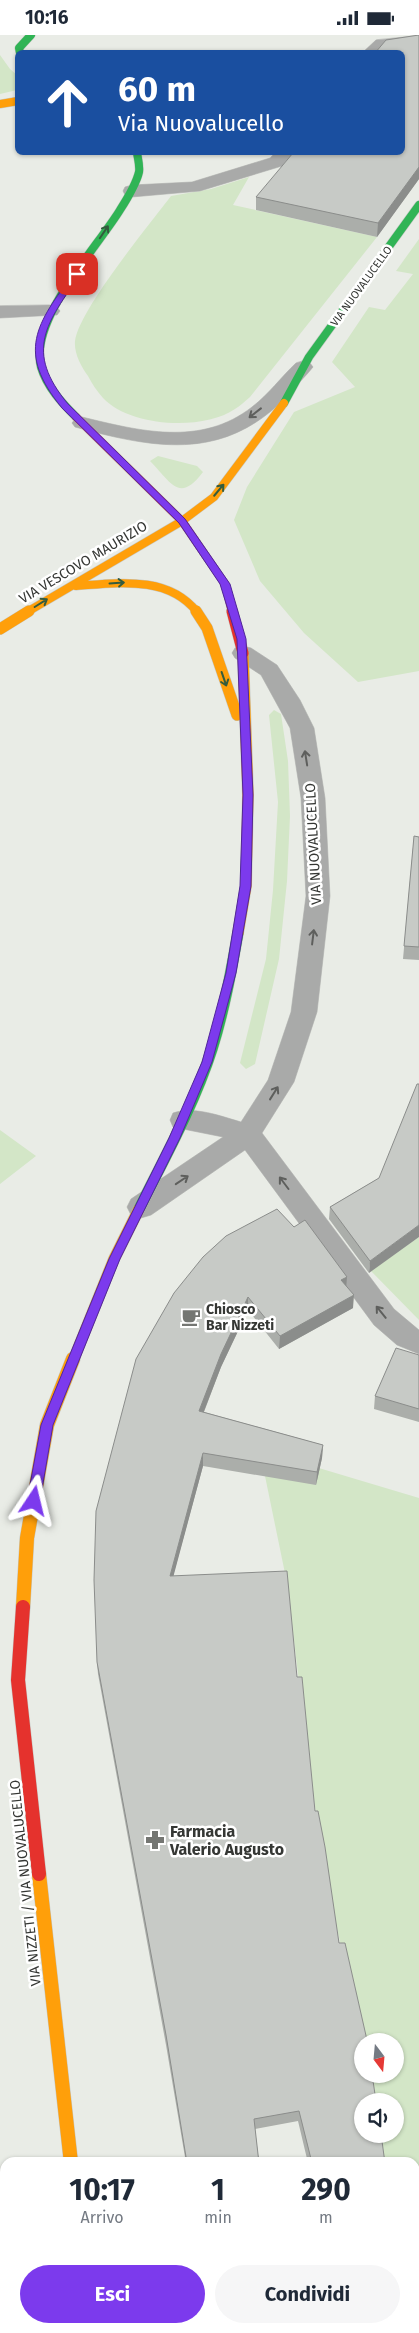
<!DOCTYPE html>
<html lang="it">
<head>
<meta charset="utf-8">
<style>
  :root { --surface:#fff; --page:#f6f6f7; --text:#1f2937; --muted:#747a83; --accent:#7c3aed }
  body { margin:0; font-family:"Fira Sans",sans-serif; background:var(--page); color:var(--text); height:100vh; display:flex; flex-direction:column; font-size:19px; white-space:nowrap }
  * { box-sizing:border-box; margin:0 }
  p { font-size:16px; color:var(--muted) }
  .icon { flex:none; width:28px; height:28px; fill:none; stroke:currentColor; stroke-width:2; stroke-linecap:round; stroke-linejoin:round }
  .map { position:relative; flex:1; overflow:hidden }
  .drawer { position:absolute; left:0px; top:2122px; width:420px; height:176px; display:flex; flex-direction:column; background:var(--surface); border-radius:15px 15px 0 0; box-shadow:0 1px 4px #0004 }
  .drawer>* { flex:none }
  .top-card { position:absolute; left:15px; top:15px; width:390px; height:105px; border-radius:8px; box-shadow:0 1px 4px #0004; background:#1a4fa0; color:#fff; overflow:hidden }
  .needle { width:32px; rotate:164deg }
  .controls { position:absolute; left:354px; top:1998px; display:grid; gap:10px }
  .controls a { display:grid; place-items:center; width:50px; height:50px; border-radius:50%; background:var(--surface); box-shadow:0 1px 4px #0004; font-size:25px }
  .pin { position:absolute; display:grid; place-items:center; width:42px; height:42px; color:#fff; margin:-21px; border-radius:10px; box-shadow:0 2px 8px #0006 }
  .me { position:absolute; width:55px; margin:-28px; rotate:10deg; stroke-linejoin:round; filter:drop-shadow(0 0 4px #0008) }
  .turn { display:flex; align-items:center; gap:18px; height:105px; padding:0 20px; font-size:22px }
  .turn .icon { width:65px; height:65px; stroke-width:2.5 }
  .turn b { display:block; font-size:35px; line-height:42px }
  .eta { display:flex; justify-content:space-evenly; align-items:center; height:85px; text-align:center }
  .eta b { font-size:30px; font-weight:700; line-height:35px }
  .cta { display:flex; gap:10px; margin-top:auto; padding:10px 20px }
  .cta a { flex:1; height:58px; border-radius:30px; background:var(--accent); color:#fff; font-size:20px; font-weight:700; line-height:58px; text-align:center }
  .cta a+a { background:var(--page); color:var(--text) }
  .status { display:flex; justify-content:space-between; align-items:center; height:35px; padding:0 25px; background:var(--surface); direction:ltr }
  .status svg { height:14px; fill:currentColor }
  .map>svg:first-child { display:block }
</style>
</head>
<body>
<div class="status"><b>10:16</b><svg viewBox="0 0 49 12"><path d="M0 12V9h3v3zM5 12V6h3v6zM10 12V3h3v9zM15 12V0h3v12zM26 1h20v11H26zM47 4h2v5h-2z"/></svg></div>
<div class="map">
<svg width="419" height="2298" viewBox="0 0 419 2298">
  <rect width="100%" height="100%" fill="#e9ece6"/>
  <path fill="#d3e6c7" d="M0,20l10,14 7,6v15l-17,4z
    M249,142l-16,28 144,32 -127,160c-5,4 -10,9 -15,12 -32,22 -105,18 -132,-11 -6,-7 -11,-14 -15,-22 -7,-10 -14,-22 -13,-35 4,-31 74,-116 96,-145l40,-7z
    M419,204v432l-61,11 -54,-49 -44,-52 -26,-61 13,-33 47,-75 61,-25 -23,-25 37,-55 16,3 28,-36 -17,-3z
    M158,421l39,10 6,6c-24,32 -32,10 -53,-11z
    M274,675l7,4 7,47 2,55 -3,65 -8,78 -24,105 -9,5 -6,-6 26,-104 7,-69 5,-88 -9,-87z
    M0,1095l36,26 -36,28z
    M419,1202v83l-48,-49z
    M262,1416l157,47v835h-7l-1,-4h4v-166l-32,-1 -4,-28h16v-33h-20l-5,-27h25v-33h-32l-34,-147 -18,-113 -24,-198 -22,-107z"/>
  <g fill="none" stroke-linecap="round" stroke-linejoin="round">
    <g stroke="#c5c7c3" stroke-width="1">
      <path id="street" d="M419,1v10c-20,2 -38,7 -57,7l14,-13z
        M275,118h18l-11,13 -82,25 -68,6 -7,-2 -2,-4 2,-4 7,-2 60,-3 78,-24z
        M50,270l7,2 3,4 -3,4 -57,3v-12z
        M303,326l7,2 3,4c-6,8 -14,15 -20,23 -65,72 -133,60 -218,37l-3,-4 3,-4 7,-2c58,14 119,30 170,-10 17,-13 29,-30 44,-44z
        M243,611l8,2 26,17 23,35 14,28 11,70 5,98 -13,116 -23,70 -32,51 132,176 25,21v24l-22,-9 -23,-20 -129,-175 -94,65 -10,3 -10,-3 -4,-8 4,-8 92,-62 -50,-10 -3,-7 3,-7c22,-7 47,3 68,9l27,-42 23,-68 15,-116 -5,-98 -11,-70 -29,-53 -26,-17 -3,-5 3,-5z"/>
    </g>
    <g stroke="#c5c7c3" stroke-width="9">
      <path id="fast-far1" d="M20,18l-1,-5 12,-13
        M284,368l25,-46 110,-152
        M76,382c-14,-14 -29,-30 -35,-50 -12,-47 55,-118 79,-157 7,-11 16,-25 19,-38 1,-6 -1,-13 -2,-19"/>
    </g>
    <g stroke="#c5c7c3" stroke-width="12">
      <path id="fast" d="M139,1174c26,-52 55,-104 73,-160 12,-38 19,-77 26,-116"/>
    </g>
    <g stroke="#c5c7c3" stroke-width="9">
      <path id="slow-far2" d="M0,69l18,-3
        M76,551c42,-3 92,-11 121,26
        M27,577l155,-91 32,-24 70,-94"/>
    </g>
    <g stroke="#c5c7c3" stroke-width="12">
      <path id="slow-far1" d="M196,576l11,17 30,87
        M0,594l29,-18
        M238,898l8,-47 2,-91 -5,-142
        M73,1326l41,-102 25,-50"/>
    </g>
    <g stroke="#c5c7c3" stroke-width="15">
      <path id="slow" d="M23,1572l4,-69 20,-113 26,-66
        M39,1839l32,289"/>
    </g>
    <g stroke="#c5c7c3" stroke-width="9">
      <path id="jam-far2" d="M76,382l106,104 43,63 7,28"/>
    </g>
    <g stroke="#c5c7c3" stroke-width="12">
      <path id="jam-far1" d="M232,576l11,42"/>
    </g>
    <g stroke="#c5c7c3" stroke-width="15">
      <path id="jam" d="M23,1572l-5,73 21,194
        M89,2294l1,4"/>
    </g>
    <use href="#street" fill="#a9aaa9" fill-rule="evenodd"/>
    <use href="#fast-far1" stroke="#30b455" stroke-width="8"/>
    <use href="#fast" stroke="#30b455" stroke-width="11"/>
    <use href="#slow-far2" stroke="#ff9f0a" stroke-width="8"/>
    <use href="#slow-far1" stroke="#ff9f0a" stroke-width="11"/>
    <use href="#slow" stroke="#ff9f0a" stroke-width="14"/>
    <use href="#jam-far2" stroke="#e5322d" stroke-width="8"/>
    <use href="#jam-far1" stroke="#e5322d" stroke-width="11"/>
    <use href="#jam" stroke="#e5322d" stroke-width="14"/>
  </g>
  <path fill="#abaeaa" d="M419,0v144l-42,58 -121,-27v-13z
    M414,801l5,1v123l-16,-1z
    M379,1143l-10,95 -40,-54 1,-12z
    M346,1251l7,22 -74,41 -31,-39 -27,57 -17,45 119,33 -1,13 -6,27 -113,-19 -30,110 124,101 18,134 24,132 46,220h-77l-10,-42 -43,8 4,34h-73l-20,-118 -68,-371 -1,-12 77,-369z
    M419,1320v67l-45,-13 1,-13z
    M348,2294h66v4h-65z"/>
  <path fill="#8b8d8b" d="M419,132v12l-42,58 1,-14z
    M419,1190v12l-50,36 1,-12z
    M347,1242l-1,13 -5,-10z
    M354,1260l-1,13 -74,41 1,-13z
    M248,1262v13l-27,57 -22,57v-13l22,-57z
    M323,1410l-1,13 -6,27 1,-13z
    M203,1418v13l-33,123v-13z"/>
  <path fill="#c7cac6" stroke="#8b8d8b" d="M419,0v132l-41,56 -122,-26 37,-44h109v-100h-27l11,-13z
    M414,801l5,1v110l-15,-1z
    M417,1049h2v141l-49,36 -40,-54 49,-29z
    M277,1174l17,18 11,-7 42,57 -6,3 13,15 -74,41 -32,-39 -27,57 -22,57 124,34 -6,27 -114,-19 -33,123 117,-5 10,106h5l13,134h3l7,36 14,96h6l22,97v1h-5v33h10l4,27h-14v33h19l4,29h-73l-13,-52 -45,8 5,44h-72l-21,-128 -69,-373 -3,-82 2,-69 40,-152 38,-66 29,-36 23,-21z
    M396,1313l23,7v54l-44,-13z
    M219,2294h61v4h-60z
    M351,2294h63v4h-62z"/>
  <defs><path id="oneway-shaft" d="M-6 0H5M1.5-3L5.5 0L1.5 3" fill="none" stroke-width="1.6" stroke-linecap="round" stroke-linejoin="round" transform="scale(1.25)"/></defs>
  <g stroke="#345c3e">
    <use href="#oneway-shaft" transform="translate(104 197) rotate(-56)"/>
    <use href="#oneway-shaft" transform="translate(219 455) rotate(-50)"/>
    <use href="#oneway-shaft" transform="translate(117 548) rotate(-4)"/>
    <use href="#oneway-shaft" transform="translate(41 568) rotate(-32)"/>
    <use href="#oneway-shaft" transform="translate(224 644) rotate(71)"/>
  </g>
  <g stroke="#5e5f5d">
    <use href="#oneway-shaft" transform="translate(255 378) rotate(142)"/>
    <use href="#oneway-shaft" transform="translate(306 723) rotate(-99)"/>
    <use href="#oneway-shaft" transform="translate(313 902) rotate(-83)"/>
    <use href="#oneway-shaft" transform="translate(274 1058) rotate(-58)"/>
    <use href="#oneway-shaft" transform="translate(182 1145) rotate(-34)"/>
    <use href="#oneway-shaft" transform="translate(284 1148) rotate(-127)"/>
    <use href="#oneway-shaft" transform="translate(381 1277) rotate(-129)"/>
  </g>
  <path fill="#7c3aed" stroke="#51269a" d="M74,238l7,1c-35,49 -57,77 -13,130l117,115 45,65 16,55 7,156 -2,91 -15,87 -24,89 -32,76 -60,121 -67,166 -13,76 -2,3h-9l-2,-3 14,-76 68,-166 60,-121 33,-76 24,-89 14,-87 3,-91 -6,-156 -17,-55 -41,-61 -117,-115c-46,-56 -26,-84 12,-135z"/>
  <defs>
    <g id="cafe-bare" transform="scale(1.5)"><path d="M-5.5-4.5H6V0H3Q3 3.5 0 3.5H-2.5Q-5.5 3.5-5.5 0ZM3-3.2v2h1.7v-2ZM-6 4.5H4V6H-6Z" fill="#747672" stroke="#fff" stroke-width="2.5" paint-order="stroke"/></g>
    <g id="pharmacy-bare" transform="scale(1.5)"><path d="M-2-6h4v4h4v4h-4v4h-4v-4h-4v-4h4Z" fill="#747672" stroke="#fff" stroke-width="2.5" paint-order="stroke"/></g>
  </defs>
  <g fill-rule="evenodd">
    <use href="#cafe-bare" x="191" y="1282"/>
    <use href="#pharmacy-bare" x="155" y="1805"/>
  </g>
  <g text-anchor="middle" stroke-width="5" stroke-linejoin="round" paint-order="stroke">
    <g font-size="11" fill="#353734" stroke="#fff">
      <text transform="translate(361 251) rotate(-54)" y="4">VIA NUOVALUCELLO</text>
    </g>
    <g font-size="14" fill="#353734" stroke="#fff">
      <text transform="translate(83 527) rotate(-31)" y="5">VIA VESCOVO MAURIZIO</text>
      <text transform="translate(313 809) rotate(-93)" y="5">VIA NUOVALUCELLO</text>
      <text transform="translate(25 1848) rotate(-96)" y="5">VIA NIZZETI / VIA NUOVALUCELLO</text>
    </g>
    <g font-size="14" font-weight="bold" fill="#353734" stroke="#fff" text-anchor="start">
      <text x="206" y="1279">Chiosco<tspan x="206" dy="16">Bar Nizzeti</tspan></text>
    </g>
    <g font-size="16" font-weight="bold" fill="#353734" stroke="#fff" text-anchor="start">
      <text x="170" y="1802">Farmacia<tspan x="170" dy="18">Valerio Augusto</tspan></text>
    </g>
  </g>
</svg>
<div class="controls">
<a><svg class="needle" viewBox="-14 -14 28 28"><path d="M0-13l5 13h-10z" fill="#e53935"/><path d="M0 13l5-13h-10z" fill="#747a83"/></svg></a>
<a><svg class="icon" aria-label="sound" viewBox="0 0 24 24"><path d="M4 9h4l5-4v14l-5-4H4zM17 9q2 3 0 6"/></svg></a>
</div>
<div class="pin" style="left:77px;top:239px;background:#d93025"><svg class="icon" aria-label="arrive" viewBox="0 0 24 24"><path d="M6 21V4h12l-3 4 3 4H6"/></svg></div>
<svg class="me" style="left:34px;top:1466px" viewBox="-20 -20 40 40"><path d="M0-17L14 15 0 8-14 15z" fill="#7c3aed" stroke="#fff" stroke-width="4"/></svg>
<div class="top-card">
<div class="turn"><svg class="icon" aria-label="ahead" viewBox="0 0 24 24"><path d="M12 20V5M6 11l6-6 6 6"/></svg><div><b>60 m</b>Via Nuovalucello</div></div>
</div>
<section class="drawer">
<div class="eta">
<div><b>10:17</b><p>Arrivo</p></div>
<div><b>1</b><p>min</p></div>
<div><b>290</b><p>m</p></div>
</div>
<div class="cta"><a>Esci</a><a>Condividi</a></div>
</section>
</div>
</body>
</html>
